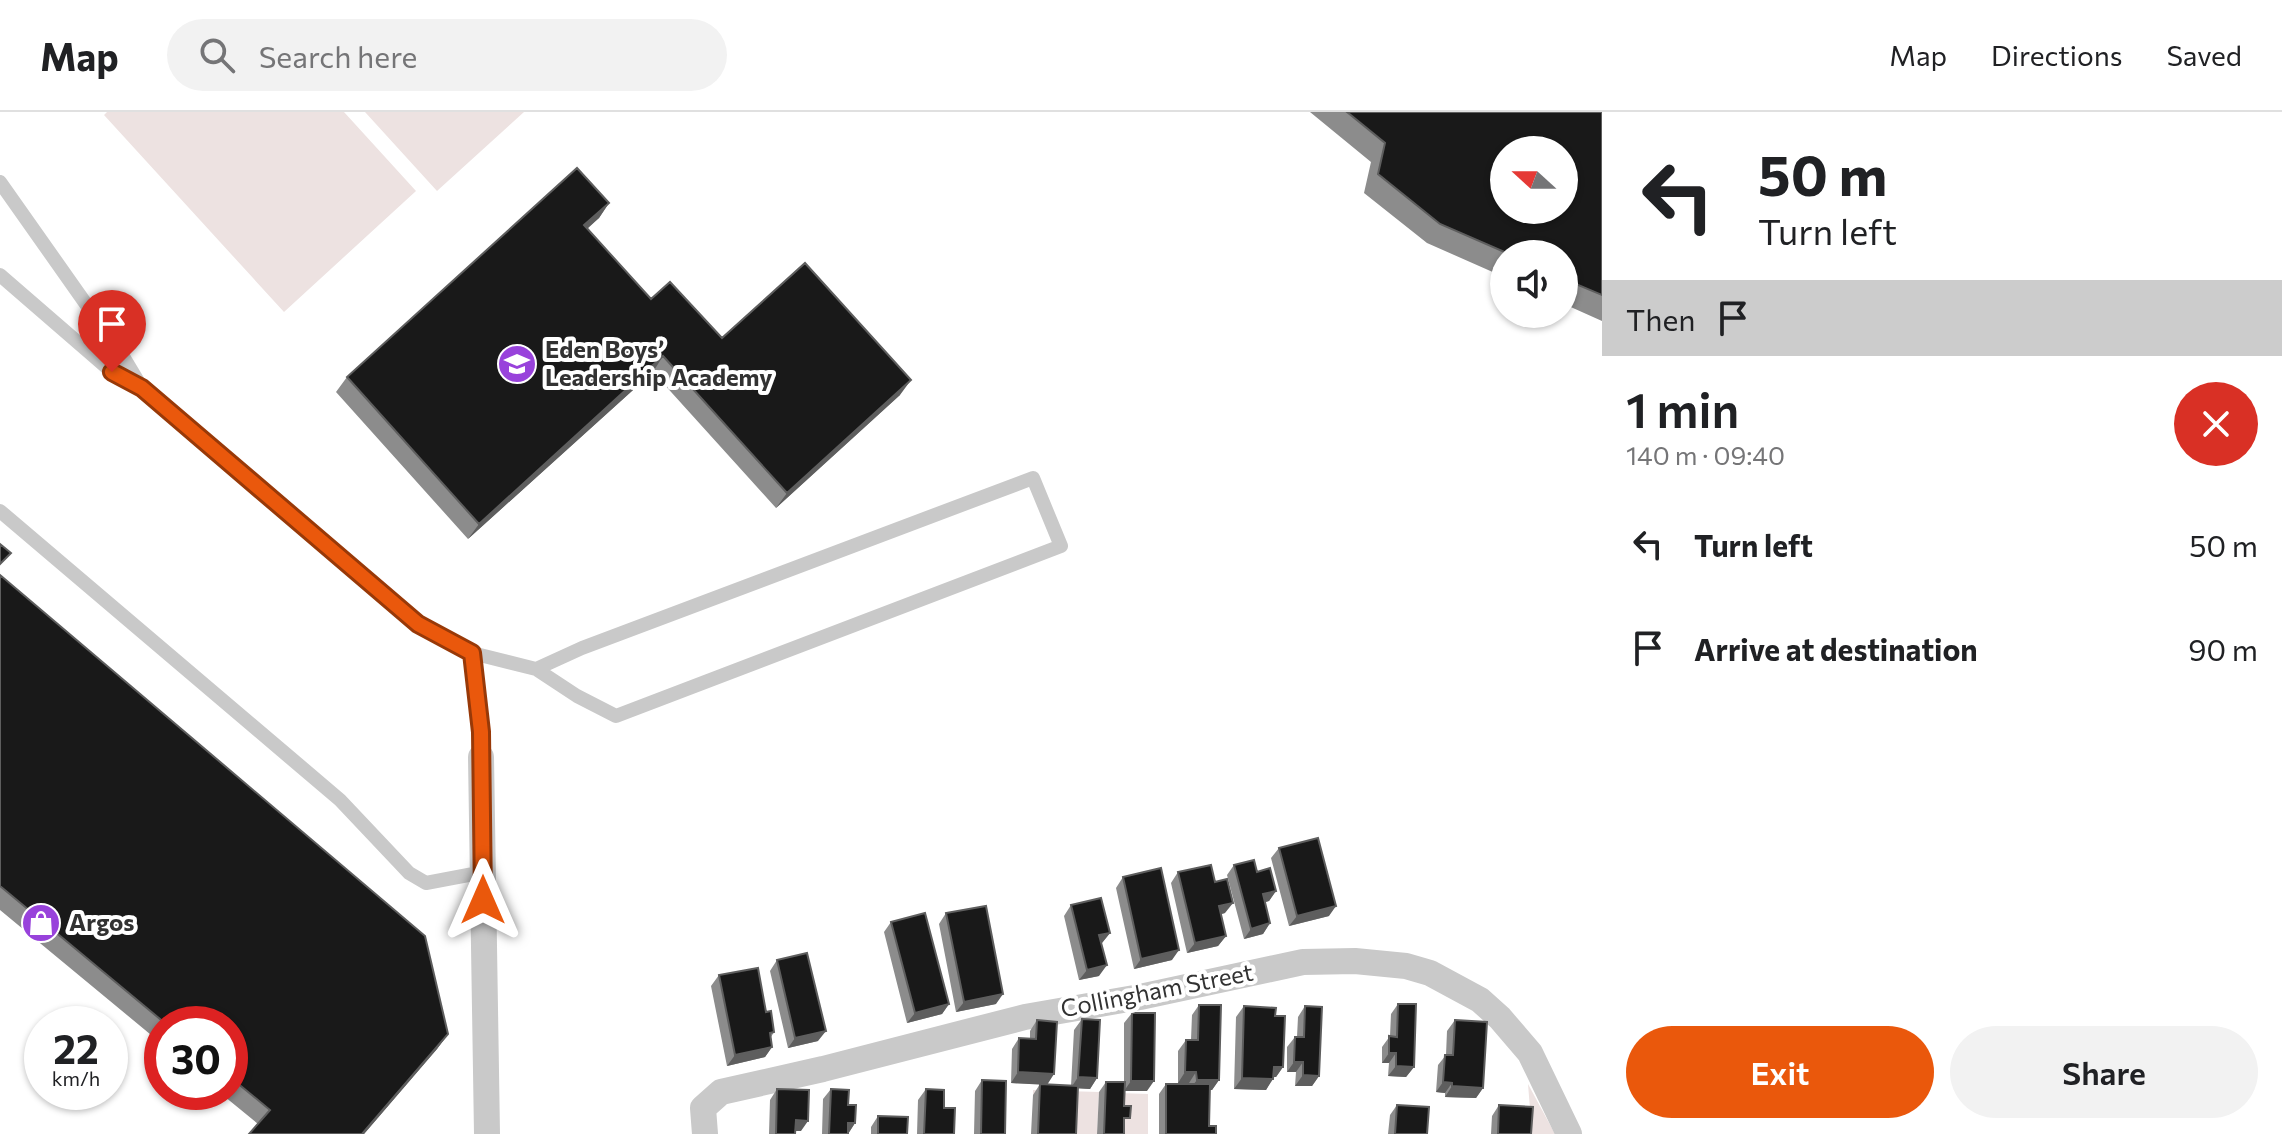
<!DOCTYPE html>
<html lang="en">
<head>
<meta charset="utf-8">
<style>
  :root { --surface:#fff; --page:#f2f2f2; --text:#202124; --muted:#757577; --line:#e0e0e0; --accent:#ea580c }
  body { margin:0; font-family:Commissioner,sans-serif; background:var(--page); color:var(--text); height:100vh; display:flex; flex-direction:column; font-size:30px; white-space:nowrap }
  * { box-sizing:border-box; margin:0 }
  p { font-size:26px; color:var(--muted) }
  .icon { flex:none; width:44px; height:44px; fill:none; stroke:currentColor; stroke-width:2; stroke-linecap:round; stroke-linejoin:round }
  .map { position:relative; flex:1; overflow:hidden }
  .drawer { display:flex; flex-direction:column; background:var(--surface); width:680px }
  .drawer>* { flex:none }
  .top-card { background:#fff; color:var(--text); overflow:hidden }
  .needle { width:52px; rotate:291deg }
  .tools { position:absolute; left:1490px; top:24px; display:grid; gap:16px }
  .tools a { display:grid; place-items:center; width:88px; height:88px; border-radius:50%; background:var(--surface); box-shadow:0 2px 6px #0004; font-size:40px }
  .speed { position:absolute; left:24px; top:894px; display:flex; gap:16px; font-size:40px; font-weight:700; text-align:center }
  .speed>* { display:grid; place-content:center; width:104px; height:104px; border-radius:50%; background:var(--surface); box-shadow:0 2px 6px #0004; line-height:1 }
  .speed small { font-size:20px; font-weight:400 }
  .speed .limit { border:12px solid #d22; background:#fff; color:#111 }
  .pin { position:absolute; display:grid; place-items:center; width:68px; height:68px; color:#fff; margin:-82px -34px; border-radius:50% 50% 50% 0; rotate:-45deg; box-shadow:0 0 8px #0007 }
  .pin .icon { rotate:45deg }
  .me { position:absolute; width:88px; margin:-44px; rotate:0deg; stroke-linejoin:round; filter:drop-shadow(0 0 6px #0008) }
  .turn { display:flex; align-items:center; gap:28px; height:168px; padding:0 24px; font-size:36px }
  .turn .icon { width:104px; height:104px; stroke-width:2.5 }
  .turn b { display:block; font-size:56px; line-height:68px }
  .then { display:flex; align-items:center; height:76px; padding:0 24px; background:#0003; gap:16px; font-size:30px }
  .round { display:grid; place-items:center; flex:none; width:84px; height:84px; border-radius:42px; background:var(--page) }
  .headline { display:flex; align-items:center; justify-content:space-between; height:136px; padding:0 24px }
  h1 { font-size:48px; font-weight:600; line-height:60px }
  .primary-button { display:flex; gap:16px; margin-top:auto; padding:16px 24px }
  .primary-button a { flex:1; height:92px; border-radius:48px; background:var(--accent); color:#fff; font-size:32px; font-weight:600; line-height:92px; text-align:center }
  .primary-button a+a { background:var(--page); color:var(--text) }
  ul { padding:0; list-style:none }
  li { display:flex; align-items:center; gap:24px; height:104px; padding:0 24px }
  li div { flex:1 }
  li b { display:block; font-size:30px }
  li em { font-style:normal }
  header { display:flex; align-items:center; gap:48px; box-sizing:border-box; height:112px; padding:0 40px; background:var(--surface); border-bottom:2px solid var(--line) }
  header strong { font-size:38px }
  nav { display:flex; gap:44px; margin-inline-start:auto; font-size:28px }
  .search { width:560px; height:72px; background:var(--page); display:flex; align-items:center; gap:20px; box-sizing:border-box; padding:0 28px; border-radius:44px; color:var(--muted); font-size:30px }
  main { display:flex; flex:1; min-height:0 }
  .map>svg:first-child { display:block }
</style>
</head>
<body>
<header>
<strong>Map</strong>
<div class="search"><svg class="icon" aria-label="search" viewBox="0 0 24 24"><circle cx="10" cy="10" r="6"/><path d="M15 15l6 6"/></svg>Search here</div>
<nav><a>Map</a><a>Directions</a><a>Saved</a></nav>
</header>
<main>
<div class="map">
<svg width="1602" height="1022" viewBox="0 0 1602 1022">
  <rect width="100%" height="100%" fill="#fff"/>
  <path fill="#ede2e1" d="M107,0h237l72,79 -132,121 -180,-197z
    M365,0h159l-87,79z
    M1528,972l27,50h-23z
    M1033,978l66,2 -2,42h-28l-36,-39z
    M1118,981l30,1v40h-31z"/>
  <g fill="none" stroke-linecap="round" stroke-linejoin="round">
    <path stroke="#c9c9c9" stroke-width="14" d="M0,70l124,176 18,30
      M0,163l112,97 40,24 266,228 54,29
      M0,399l340,289 69,73 17,10 58,-11
      M481,645l-9,-104 64,16 46,-21 451,-170 28,68 -445,170 -39,-20 -41,-27"/>
    <path stroke="#c9c9c9" stroke-width="26" d="M481,645l6,377
      M705,1022l-2,-26 18,-16 102,-23 202,-52 115,-20 163,-35 52,-1 51,5 24,7 50,27 20,18 30,35 39,81"/>
  </g>
  <path fill="#8c8c8c" d="M1310,0h292v209l-38,-17v-50h-60v23l-77,-34 -63,-50 7,-31z
    M609,91l-10,15 -12,10 64,71 71,39 178,57 -124,113 -123,-136 -185,167 -132,-147 11,-15z
    M0,464l448,458 -11,15 -73,85h-115l9,-10 -39,-32h11v-68h-68v20l-162,-134z
    M1279,736l50,68 -40,10 -18,-68z
    M1234,753l23,7 19,19 -7,10 -4,1 5,21 -7,11 -19,5 -17,-64z
    M1178,760l37,10 10,31 -4,1 5,22 -8,10 -31,7 -16,-70z
    M1123,765l49,83 -38,9 -18,-81z
    M1071,793l39,28 -9,11 -2,32 -20,4 -15,-64z
    M946,801l50,91 -40,8 -17,-88z
    M891,810l58,82 -7,10 -35,9 -23,-91z
    M777,848l41,81 -30,7 -18,-77z
    M719,863l47,37 8,20 -3,5 1,10 -7,10 -38,9 -16,-80z
    M1398,892l16,63 -8,10 -18,-1 1,-13h-7v-16l8,-11 1,-22z
    M1199,893l20,75 -7,10h-2l-1,36 7,8h-57v-40l7,-10h23v-1h-11v-32l8,-11h5l1,-25z
    M1244,894l39,61 -7,10h-3l-7,13 -32,-1 2,-72z
    M1305,894l14,70 -7,10h-17l1,-14h-9v-25l8,-10h2l1,-20z
    M1132,901l15,78h-22l-2,43h-26l2,-42 7,-10h18v-59z
    M1082,907l15,59 -7,11 -12,-1 -2,46h-45l2,-39 7,-11 -29,-1 1,-34 7,-11 11,1v-8l7,-11 10,65 24,1 3,-56z
    M1455,908l28,68 -7,10 -31,-1v-4l-9,-1 2,-27 8,-10 1,-24z
    M982,968l23,54h-31l1,-43z
    M777,977l24,42h-6v3h-26l1,-34z
    M831,977l24,34 -7,11h-26l1,-35z
    M926,977l18,19 10,26h-37l1,-34z
    M1397,993l30,29h-39l2,-19z
    M1499,993l32,29h-40l1,-18z
    M878,1004l29,18h-36v-7z"/>
  <path fill="#5e5e5e" d="M609,91l-10,15 -25,23 10,-16z
    M663,244l-10,16 -185,167 11,-15z
    M911,268l-11,15 -124,113 11,-15z
    M1276,779l-7,10 -13,4 7,-11z
    M1233,791l-8,10 -14,4 8,-11z
    M1336,794l-7,10 -40,10 8,-10z
    M1270,811l-7,11 -19,5 7,-10z
    M1110,821l-8,10 -10,3 7,-11z
    M1226,824l-8,10 -31,7 8,-10z
    M1179,838l-7,10 -38,9 7,-10z
    M1107,853l-8,11 -20,4 8,-10z
    M1003,882l-7,10 -40,8 8,-10z
    M949,892l-7,10 -35,9 8,-10z
    M826,919l-8,10 -30,7 7,-10z
    M448,922l-11,15 -73,85h-2z
    M772,935l-7,10 -38,9 8,-11z
    M1389,941h7l-7,10h-7z
    M1294,950h9l-7,10h-9z
    M1396,954l18,1 -8,10 -18,-1z
    M1274,955h9l-7,10h-10z
    M1018,960l36,2 -7,11 -36,-2z
    M1185,960h11l-7,11h-11z
    M1303,963l16,1 -7,10h-17z
    M1078,965l19,1 -7,11 -19,-1z
    M1242,966l31,1 -7,11 -32,-1z
    M1197,968h22l-7,10h-23z
    M1131,969h23l-7,10h-23z
    M1443,970l9,1 -7,10 -9,-1z
    M1452,974l31,2 -7,10 -31,-1z
    M796,1008l12,1 -7,10h-13z
    M848,1011h7l-7,11z"/>
  <path fill="#191919" stroke="#5e5e5e" stroke-width="2" fill-rule="evenodd" d="M1347,0h255v183l-38,-16v-25h-55l-69,-30 -62,-50 7,-31zM1504,38h60v60h-60z
    M577,56l32,35 -25,22 67,74 19,-17 52,56 83,-75 106,117 -124,113 -124,-137 -184,168 -132,-147z
    M0,432l11,9 -11,11z
    M0,463l425,361 23,98 -86,100h-113l21,-24 -40,-33v-53h-64l-166,-138z
    M1318,726l18,68 -39,10 -18,-68z
    M1254,748l3,12 13,-4 6,23 -13,3 7,29 -19,6 -17,-64z
    M1211,753l4,17 12,-3 6,24 -14,3 7,30 -31,7 -17,-71z
    M1161,756l18,82 -38,9 -18,-82z
    M1101,786l9,35 -11,2 8,30 -20,5 -16,-65z
    M986,794l17,88 -39,8 -18,-89z
    M925,801l24,91 -34,9 -24,-91z
    M807,841l19,78 -31,7 -18,-78z
    M758,856l8,44 5,-1 3,21 -4,1 2,14 -37,8 -16,-80z
    M1398,892h18l-2,63 -18,-1v-13h-7v-17l8,1z
    M1199,893h22l-2,75h-22l-1,-8h-11l1,-32h12z
    M1244,894l32,2 -1,8h10l-2,51h-9l-1,12 -31,-1z
    M1305,894l17,1 -3,69 -16,-1v-13h-9l1,-25h9z
    M1132,901h23l-1,68h-23z
    M1082,907l18,1 -3,58 -19,-1z
    M1037,908l20,2 -3,52 -36,-2 1,-34 17,1z
    M1455,908l32,2 -4,66 -31,-2v-3l-9,-1 2,-27h8z
    M982,968l24,1 -1,53h-24z
    M1106,970h19l-1,24h7l-1,12h-6v16h-20z
    M1040,972l38,2 -2,48h-38z
    M1166,972h44l-1,42h7v8h-50z
    M777,977l32,1 -1,31 -12,-1 -1,14h-19z
    M831,977l18,1 -1,15h8l-1,18h-7v11h-19z
    M926,977l18,1v18h11l-1,26h-30z
    M1397,993l32,2 -2,27h-32z
    M1499,993l34,2 -2,27h-33z
    M878,1004l30,1 -1,17h-29z"/>
  <g fill="none" stroke-linecap="round" stroke-linejoin="round">
    <g stroke="#983908" stroke-width="20">
      <path id="route" d="M112,260l30,16 276,236 54,29 9,79 2,168"/>
    </g>
    <use href="#route" stroke="#ea580c" stroke-width="14"/>
  </g>
  <defs>
    <g id="school-disc" transform="scale(2)"><circle r="9.5" fill="#9842db" stroke="#fff"/><path d="M0-5L7-2L0 1L-7-2ZM-4 1L0 2.5L4 1V4Q0 6-4 4Z" fill="#fff"/></g>
    <g id="shop-disc" transform="scale(2)"><circle r="9.5" fill="#9842db" stroke="#fff"/><path d="M-5-2.5h2.3a2.7 3.5 0 0 1 5.4 0H5L5.5 6h-11ZM-1.5-2.5h3a1.5 2.3 0 0 0-3 0Z" fill="#fff"/></g>
  </defs>
  <g fill-rule="evenodd">
    <use href="#school-disc" x="517" y="252"/>
    <use href="#shop-disc" x="41" y="811"/>
  </g>
  <g text-anchor="middle" stroke-width="8" stroke-linejoin="round" paint-order="stroke">
    <g font-size="24" font-weight="bold" fill="#323232" stroke="#fff" text-anchor="start">
      <text x="545" y="246">Eden Boys’<tspan x="545" dy="28">Leadership Academy</tspan></text>
      <text x="69" y="819">Argos</text>
    </g>
    <g font-size="24" fill="#323232" stroke="#fff">
      <text transform="translate(1157 879) rotate(-11)" y="8">Collingham Street</text>
    </g>
  </g>
</svg>
<div class="tools">
<a><svg class="needle" viewBox="-14 -14 28 28"><path d="M0-13l5 13h-10z" fill="#e53935"/><path d="M0 13l5-13h-10z" fill="#757577"/></svg></a>
<a><svg class="icon" aria-label="sound" viewBox="0 0 24 24"><path d="M4 9h4l5-4v14l-5-4H4zM17 9q2 3 0 6"/></svg></a>
</div>
<div class="speed"><div>22<small>km/h</small></div><div class="limit">30</div></div>
<div class="pin" style="left:112px;top:260px;background:#d93025"><svg class="icon" aria-label="arrive" viewBox="0 0 24 24"><path d="M6 21V4h12l-3 4 3 4H6"/></svg></div>
<svg class="me" style="left:483px;top:788px" viewBox="-20 -20 40 40"><path d="M0-17L14 15 0 8-14 15z" fill="#ea580c" stroke="#fff" stroke-width="4"/></svg>
</div>
<section class="drawer">
<div class="top-card">
<div class="turn"><svg class="icon" aria-label="left" viewBox="0 0 24 24"><path d="M17 20v-9H6M10 6l-5 5 5 5"/></svg><div><b>50 m</b>Turn left</div></div>
<div class="then">Then<svg class="icon" aria-label="arrive" viewBox="0 0 24 24"><path d="M6 21V4h12l-3 4 3 4H6"/></svg></div>
</div>
<div class="headline"><div><h1>1 min</h1><p>140 m · 09:40</p></div><a class="round" style="background:#d93025;color:#fff"><svg class="icon" aria-label="close" viewBox="0 0 24 24"><path d="M6 6l12 12M18 6L6 18"/></svg></a></div>
<ul>
<li><svg class="icon" aria-label="left" viewBox="0 0 24 24"><path d="M17 20v-9H6M10 6l-5 5 5 5"/></svg><div><b>Turn left</b></div><em>50 m</em></li>
<li><svg class="icon" aria-label="arrive" viewBox="0 0 24 24"><path d="M6 21V4h12l-3 4 3 4H6"/></svg><div><b>Arrive at destination</b></div><em>90 m</em></li>
</ul>
<div class="primary-button"><a>Exit</a><a>Share</a></div>
</section>
</main>
</body>
</html>
